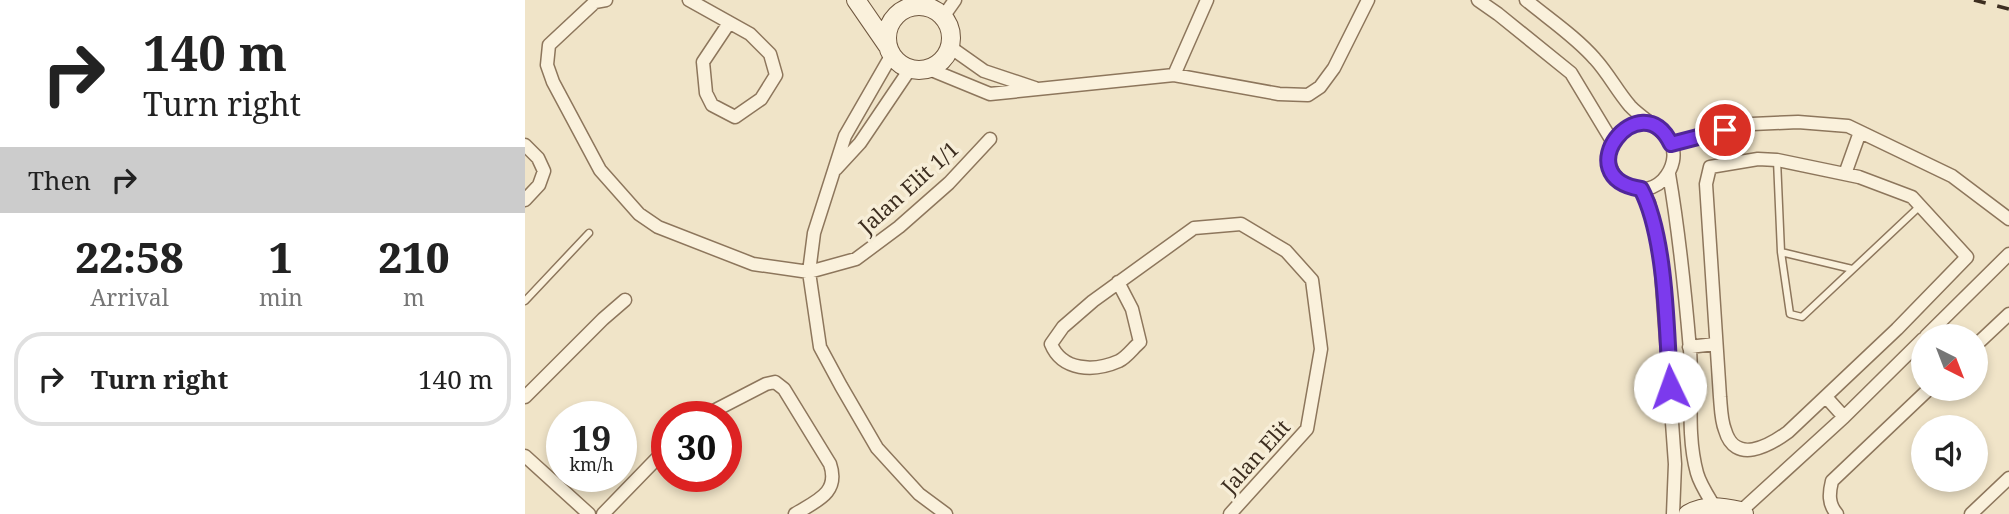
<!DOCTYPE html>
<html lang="en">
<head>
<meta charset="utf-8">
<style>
  :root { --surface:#fff; --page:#f2f2f2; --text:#222; --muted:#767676; --line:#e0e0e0 }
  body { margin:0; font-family:"Noto Serif",serif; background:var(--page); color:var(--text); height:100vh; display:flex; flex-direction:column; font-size:26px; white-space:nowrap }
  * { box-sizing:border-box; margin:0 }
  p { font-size:23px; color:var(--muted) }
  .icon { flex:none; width:38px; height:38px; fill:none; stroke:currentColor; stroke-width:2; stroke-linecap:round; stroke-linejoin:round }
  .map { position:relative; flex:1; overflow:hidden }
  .panel { display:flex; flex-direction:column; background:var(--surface); width:525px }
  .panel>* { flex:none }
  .hud { background:#fff; color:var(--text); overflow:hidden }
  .needle { width:46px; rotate:138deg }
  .fabs { position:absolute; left:1386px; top:324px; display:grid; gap:14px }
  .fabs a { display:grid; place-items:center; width:77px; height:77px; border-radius:50%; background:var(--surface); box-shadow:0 4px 10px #0003; font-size:35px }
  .speed { position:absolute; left:21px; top:401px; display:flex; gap:14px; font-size:35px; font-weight:700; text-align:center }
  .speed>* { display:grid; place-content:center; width:91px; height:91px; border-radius:50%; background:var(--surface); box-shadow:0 4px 10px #0003; line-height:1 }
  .speed small { font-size:18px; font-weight:400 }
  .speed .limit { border:10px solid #d22; background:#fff; color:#111 }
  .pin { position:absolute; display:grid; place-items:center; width:60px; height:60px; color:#fff; margin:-30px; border:4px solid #fff; border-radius:50%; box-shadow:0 2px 7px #0007 }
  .me { position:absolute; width:77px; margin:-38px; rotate:357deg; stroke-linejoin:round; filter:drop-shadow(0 0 5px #0008) }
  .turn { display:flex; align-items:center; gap:24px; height:147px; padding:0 28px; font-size:32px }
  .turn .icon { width:91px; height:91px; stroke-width:2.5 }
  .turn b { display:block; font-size:49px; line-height:60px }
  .then { display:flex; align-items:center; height:66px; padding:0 28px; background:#0003; gap:14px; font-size:26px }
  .eta { display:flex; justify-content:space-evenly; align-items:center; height:119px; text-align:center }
  .eta b { font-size:42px; font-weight:800; line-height:49px }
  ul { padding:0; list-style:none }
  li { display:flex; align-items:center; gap:21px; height:94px; margin:0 14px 10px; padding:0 14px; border:4px solid var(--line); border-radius:28px }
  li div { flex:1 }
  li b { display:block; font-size:26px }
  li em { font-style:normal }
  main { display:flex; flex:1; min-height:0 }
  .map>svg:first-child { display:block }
</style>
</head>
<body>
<main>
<section class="panel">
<div class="hud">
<div class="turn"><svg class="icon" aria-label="right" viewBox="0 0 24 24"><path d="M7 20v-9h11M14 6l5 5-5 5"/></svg><div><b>140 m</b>Turn right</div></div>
<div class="then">Then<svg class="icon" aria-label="right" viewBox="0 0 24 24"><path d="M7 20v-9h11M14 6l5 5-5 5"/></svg></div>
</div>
<div class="eta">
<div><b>22:58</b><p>Arrival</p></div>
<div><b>1</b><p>min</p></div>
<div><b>210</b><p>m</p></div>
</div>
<ul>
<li><svg class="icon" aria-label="right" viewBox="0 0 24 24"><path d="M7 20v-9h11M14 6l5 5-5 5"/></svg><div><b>Turn right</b></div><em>140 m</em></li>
</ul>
</section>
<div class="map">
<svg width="1484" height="514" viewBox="0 0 1484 514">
  <rect width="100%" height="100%" fill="#f0e4c8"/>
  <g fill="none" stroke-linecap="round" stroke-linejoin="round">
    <g stroke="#8d765c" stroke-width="9">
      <path id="lane" d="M1252,160l4,92 9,62 12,3 118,-111
        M1256,252l71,17
        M0,301l64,-68"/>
    </g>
    <g stroke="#8d765c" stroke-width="15">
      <path id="street" d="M81,0l-11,2 -46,43 -2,20 6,17 47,88 39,44 19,13 95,37 56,8 47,-13 43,-32 50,-44 41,-44
        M164,0l61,34 20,20 6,21 -15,24 -26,18 -23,-12 -6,-12 -3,-31 26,-39
        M953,0l20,14 73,59 41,68
        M1001,0c23,19 50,37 69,59 13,14 22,32 35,47 11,12 33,24 40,35 7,13 3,28 -7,39 -6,6 -15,10 -24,9 -29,-2 -42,-41 -17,-58 8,-6 16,-7 25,-8
        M398,6l5,-6
        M418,17l12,-17
        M425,47l34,24 51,17
        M366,56l-46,80 -31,97 -5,39 11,75 21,39 36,62 42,46 27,20
        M404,69l61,25 184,-19 105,19 29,1 12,-8 14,-19 34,-68
        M649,75l33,-75
        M1146,144l81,-20 46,-2 50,4 104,50 57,43
        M0,145l13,13 6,13 -5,14 -14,15
        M1233,159l19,1 82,17 53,20 55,60 -70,72 -109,103c-19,14 -53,33 -63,-2 -4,-10 -4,-22 -5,-33l-14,-213 4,-17z
        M311,169l24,-26 50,-74
        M1144,174c10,58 16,117 21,176 3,40 -4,83 7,123 3,11 11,23 17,33
        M1320,174l15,-42
        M1116,189l8,14 11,53 15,208 -2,50
        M593,282l14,27 8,33c-7,6 -13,15 -21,19 -25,11 -57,10 -68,-17l12,-17 30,-26 101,-73 47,-4 45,27 26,29 9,69 -14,80 -77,85
        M1401,336l83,-82
        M1451,345l33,-31
        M1164,347l26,-3
        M0,397l78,-78 22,-19
        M1301,397l18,20
        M179,416l62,-32 9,-2 9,7 46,75c10,29 -14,37 -35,50
        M0,456l64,58
        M1216,511l103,-94 79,-78
        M78,514l64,-66
        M1312,514c-9,-10 -8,-21 -5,-33l98,-93
        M1446,514l38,-36"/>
    </g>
    <g stroke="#6f573f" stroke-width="20">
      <path id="secondary" d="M331,0l31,45
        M362 38a32 32 0 1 1 64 0a32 32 0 1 1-64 0Z
        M1163,514c18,-10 34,-7 53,-3l3,3"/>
    </g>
    <use href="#lane" stroke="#faf1dc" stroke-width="6"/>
    <use href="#street" stroke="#faf1dc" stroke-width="12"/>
    <use href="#secondary" stroke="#faf1dc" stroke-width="18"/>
    <path stroke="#3d2e20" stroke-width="3.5" stroke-dasharray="12 12" stroke-linecap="butt" d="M1449,0l35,9"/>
  </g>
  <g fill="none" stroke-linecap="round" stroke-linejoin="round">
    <g stroke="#51269a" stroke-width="18">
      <path id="route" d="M1145,387c-3,-55 -4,-151 -29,-198 -76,-12 0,-108 30,-45l54,-14"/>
    </g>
    <use href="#route" stroke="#7c3aed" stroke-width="12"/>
  </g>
  <g text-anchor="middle" stroke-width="7" stroke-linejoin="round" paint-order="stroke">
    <g font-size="21" fill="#3d2e20" stroke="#f7eed8">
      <text transform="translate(384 188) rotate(-42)" y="7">Jalan Elit 1/1</text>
      <text transform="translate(731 457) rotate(-48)" y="7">Jalan Elit</text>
    </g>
  </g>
</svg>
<div class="fabs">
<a><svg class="needle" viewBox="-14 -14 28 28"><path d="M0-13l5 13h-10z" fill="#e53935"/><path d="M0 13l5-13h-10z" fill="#767676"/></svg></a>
<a><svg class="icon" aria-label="sound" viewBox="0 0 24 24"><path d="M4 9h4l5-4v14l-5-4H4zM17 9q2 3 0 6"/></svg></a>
</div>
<div class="speed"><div>19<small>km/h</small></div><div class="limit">30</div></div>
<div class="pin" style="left:1200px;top:130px;background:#d93025"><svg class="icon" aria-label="arrive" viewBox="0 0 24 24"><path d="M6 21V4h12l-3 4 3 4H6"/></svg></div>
<svg class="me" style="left:1145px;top:387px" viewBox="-20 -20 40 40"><circle r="19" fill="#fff"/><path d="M0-13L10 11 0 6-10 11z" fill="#7c3aed"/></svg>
</div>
</main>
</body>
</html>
